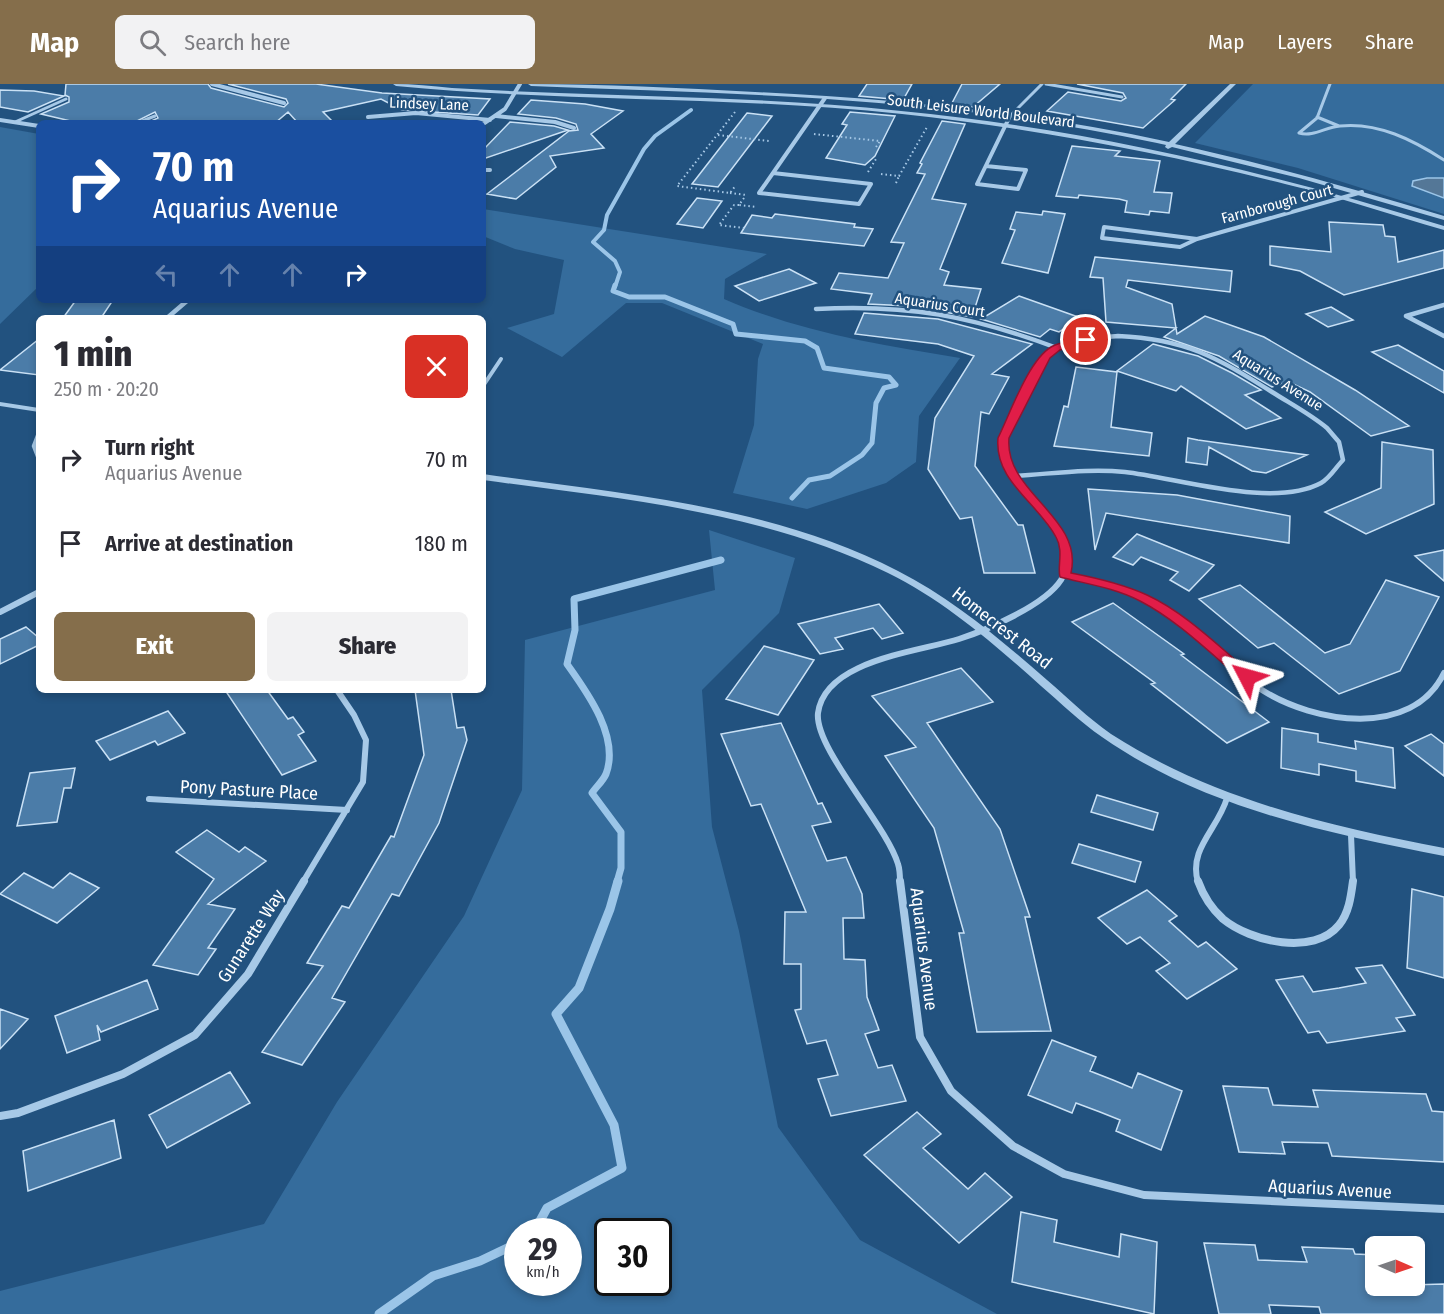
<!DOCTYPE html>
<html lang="en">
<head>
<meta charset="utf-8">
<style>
  :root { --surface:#fff; --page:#f2f2f3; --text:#2b2b33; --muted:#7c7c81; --accent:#856e4b }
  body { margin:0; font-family:"Fira Sans Condensed",sans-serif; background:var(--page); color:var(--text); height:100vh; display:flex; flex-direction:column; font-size:22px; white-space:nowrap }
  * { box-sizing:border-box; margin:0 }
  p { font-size:20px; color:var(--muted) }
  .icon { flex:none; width:33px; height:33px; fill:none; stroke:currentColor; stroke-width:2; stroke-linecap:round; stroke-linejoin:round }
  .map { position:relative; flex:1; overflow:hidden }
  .panel { position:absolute; left:36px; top:231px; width:450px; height:378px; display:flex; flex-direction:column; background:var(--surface); border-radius:9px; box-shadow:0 3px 9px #0003 }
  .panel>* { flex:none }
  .guide { position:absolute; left:36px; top:36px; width:450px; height:183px; border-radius:9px; box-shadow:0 3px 9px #0003; background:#1a4fa0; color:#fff; overflow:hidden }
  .needle { width:39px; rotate:92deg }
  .controls { position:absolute; left:1365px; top:1152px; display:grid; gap:12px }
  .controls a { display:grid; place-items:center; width:60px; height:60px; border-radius:9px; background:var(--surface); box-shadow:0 3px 9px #0003; font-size:30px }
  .speed { position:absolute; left:504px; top:1134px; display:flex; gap:12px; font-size:30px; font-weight:700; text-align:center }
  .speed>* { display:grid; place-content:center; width:78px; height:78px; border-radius:50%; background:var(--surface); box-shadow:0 3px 9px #0003; line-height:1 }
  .speed small { font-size:15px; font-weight:400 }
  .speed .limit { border:3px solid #111; border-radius:9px; background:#fff; color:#111 }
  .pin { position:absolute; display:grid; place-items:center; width:51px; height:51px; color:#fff; margin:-26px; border:3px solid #fff; border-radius:50%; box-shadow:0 2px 6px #0007 }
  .me { position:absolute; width:66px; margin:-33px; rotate:309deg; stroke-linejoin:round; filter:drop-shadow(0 0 4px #0008) }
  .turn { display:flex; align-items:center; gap:21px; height:126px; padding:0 18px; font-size:27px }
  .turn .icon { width:78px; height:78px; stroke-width:2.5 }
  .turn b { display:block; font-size:42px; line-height:51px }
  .lanes { display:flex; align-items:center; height:57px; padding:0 18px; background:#0003; justify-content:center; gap:30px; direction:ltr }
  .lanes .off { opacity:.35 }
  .round { display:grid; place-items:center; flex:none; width:63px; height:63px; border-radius:9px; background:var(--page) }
  .overview { display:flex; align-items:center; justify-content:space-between; height:102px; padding:0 18px }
  h1 { font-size:36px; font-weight:800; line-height:45px }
  .action { display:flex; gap:12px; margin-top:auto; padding:12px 18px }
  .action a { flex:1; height:69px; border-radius:9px; background:var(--accent); color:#fff; font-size:24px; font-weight:800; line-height:69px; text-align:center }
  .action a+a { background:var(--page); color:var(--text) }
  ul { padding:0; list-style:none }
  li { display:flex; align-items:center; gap:18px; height:84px; padding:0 18px }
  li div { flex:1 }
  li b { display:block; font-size:22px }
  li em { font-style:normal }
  header { display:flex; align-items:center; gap:36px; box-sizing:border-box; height:84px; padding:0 30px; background:var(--accent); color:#fff }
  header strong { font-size:28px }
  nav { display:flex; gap:33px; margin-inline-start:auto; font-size:21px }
  .search { width:420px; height:54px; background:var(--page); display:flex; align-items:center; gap:15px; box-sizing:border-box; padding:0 21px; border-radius:9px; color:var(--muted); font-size:22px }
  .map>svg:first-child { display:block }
</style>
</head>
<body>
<header>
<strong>Map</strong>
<div class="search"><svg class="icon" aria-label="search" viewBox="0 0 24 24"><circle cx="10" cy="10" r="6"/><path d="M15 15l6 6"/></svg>Search here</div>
<nav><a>Map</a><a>Layers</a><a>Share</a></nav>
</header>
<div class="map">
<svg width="1444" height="1230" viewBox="0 0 1444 1230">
  <rect width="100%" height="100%" fill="#22527f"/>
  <path fill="#356c9c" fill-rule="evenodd" d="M1253,0h191v130l-146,-46 -103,-25z
    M0,43l39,7v152l-39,38z
    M483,125l284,45 -42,25 -1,20c76,33 155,46 236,59l-41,58 -3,46 -30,21 -79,26 -74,-16 21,-68 4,-66 5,-15 -101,-41h-36l-64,54 -55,-29 47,-14 10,-54 -49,-11 -32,-13z
    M709,446l86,28 -16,55 -77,77 10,137 27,104 39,196 82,113 137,74h-997v-23l264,-67 73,-122 127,-186 58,-126 3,-150 190,-50zM518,1148h50v50h-50zM608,1148h50v50h-50z"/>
  <path fill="#547797" stroke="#9bc5e8" stroke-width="1.5" d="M1427,94h17v20l-32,-12 1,-5z"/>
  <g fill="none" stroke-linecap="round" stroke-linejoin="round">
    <path stroke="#9bc5e8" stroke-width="4" d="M615,203l5,-15 -5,-11 -22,-19 11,-12 3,-15 37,-66 11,-13 36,-26"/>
    <path stroke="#9bc5e8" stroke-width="5" d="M615,201l-2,6 16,6h36l68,27 3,10 69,7 12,7 7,20 65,9 7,8 -12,3 -8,15 -4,40 -10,12 -32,21 -21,4 -17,18"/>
    <path stroke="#9bc5e8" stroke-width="7" d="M617,798l4,-14v-36l-29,-39c4,-6 11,-12 14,-19 14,-37 -19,-82 -39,-110l8,-34 -1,-31 147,-39"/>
    <path stroke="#9bc5e8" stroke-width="9" d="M534,1148l13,-24 75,-40 -8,-43 -58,-111 23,-26 31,-79 8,-28
      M379,1230l54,-38 47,-15 38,-18"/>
  </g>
  <path fill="#4b7ca8" stroke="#cae1f5" stroke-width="1.5" d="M66,0h142l3,4 73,19 4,-4 -2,-4 -58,-15h88l66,9 108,6 -12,16 -76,-5 -21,-11 -58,13 11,11h-36l-10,-11 -13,11h-128l11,-5 -3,-6 -22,11h-54l-38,-9 28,-12v-5l-4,-2z
    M867,0h45l-9,16 -44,-4z
    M962,0h38l-27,23 -22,-2z
    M1077,0h109l-15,15 4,1 -32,28 -96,-17 21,-19 53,9 5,-3 -3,-5z
    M0,6l34,1 30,5 -36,16 -28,-5z
    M531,16l54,4 38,7 -32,23 13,14 -54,8 6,11 -40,32 -29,-5 82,-63 9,-1 -2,-6 -20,-6 -38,-4z
    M850,28l45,4 -20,40 -10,9 -39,-7 21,-33 -5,-1z
    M747,29l25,3 -54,71 -26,-3z
    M942,37l23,3 -33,75 34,5 -26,65 9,3 -5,13 37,4 -9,28 -62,-11 -42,-2 4,-10 -41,-5 8,-16 49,5 16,-35 -13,-1 34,-68 -8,-1 5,-9 -2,-1z
    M510,38l44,4 14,4 -85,29v-9z
    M1072,62l48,5 -5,5 45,5 -6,31 18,1 -3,20 -19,-2 -1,4 -24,-3 2,-11 -8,-2 -40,-4 -1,3 -22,-2z
    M697,114l25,3 -19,27 -26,-4z
    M1043,127l22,3 -17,59 -46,-10 13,-33 -5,-1 6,-17 26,3z
    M775,130l80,10 -1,3 19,2 -9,17 -123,-13 11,-18 20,3z
    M1329,138l54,3 2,11 10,1 3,25 46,-12v18l-100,27 -44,-24 -30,-6v-19l61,6z
    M1095,173l137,14 -2,21 -102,-12 -2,7 46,17 5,30 28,-18 59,21 91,53 54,36 -38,10 -61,-44 -21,-10 -17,5 -53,-31 -55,-19 12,-9 -70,-6 -3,-44 -13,-1z
    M789,185l27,14 -57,18 -24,-15z
    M1019,212l62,22 -22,14 -9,-3 -10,8 -59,-18z
    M76,216h37l-12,18h-38z
    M1331,223l22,13 -25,7 -22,-13z
    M864,229l74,6 94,25 -40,30 17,3 -20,37 -8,-2 -6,54 43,59h5l12,48h-51l-12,-56 -12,2 -32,-50 7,-51 39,-62 -36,-12 -83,-10z
    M39,255v36l-39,-5z
    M1153,260l45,12 34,17 29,17 -16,5 36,23 -35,11 -65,-43 -5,5 -59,-20z
    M1398,261l46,26v22l-72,-41z
    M1076,283l41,5 -6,55 41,6 -3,23 -95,-10 10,-40 4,1z
    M1188,354l10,2 109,15 -41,18 -14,-2 -43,-24 -2,18 -21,-3z
    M1382,358l51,8 1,54 -68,30 -41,-22 56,-24z
    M1088,405l89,6 113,21 -1,27 -183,-30 -11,37z
    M1137,450l77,31 -25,26 -19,-11 8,-8 -37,-15 -8,8 -20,-8z
    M1444,466v31l-29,-25z
    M1386,496l53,17 -39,74 -61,23 -65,-51 -16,5 -59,-49 41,-14 85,68 25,-9z
    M1113,519l71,51 -3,1 88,67 -42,21 -76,-59 4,-1 -83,-61z
    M879,520l24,29 -21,6 -9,-11 -38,10 8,11 -23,5 -22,-30z
    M26,543l13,11v7l-39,19v-25z
    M764,562l50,14 -36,55 -52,-16z
    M961,584l32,34 -66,21 73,106 30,88h-5l26,114 -74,1 -18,-99h5l-30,-105 -49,-72 31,-9 -44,-51z
    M225,606h42l21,29 5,-2 11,15 -6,3 18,26 -34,14z
    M415,606h36l6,38 7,-1 3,13 -28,83 -40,73 -7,-2 -60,104 13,4 -43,63 -40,-13 61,-86 -16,-3 35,-57 7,2 42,-72 3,1 30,-82z
    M168,627l17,22 -27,12 -3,-4 -45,19 -14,-19z
    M781,639l37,81 4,-1 9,19 -19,4 15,35 19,-4 16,37 2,24h-21l1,41 21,1 2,37 12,33 -14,4 13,34 14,-3 14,36 -75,15 -13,-37 20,-4 -12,-35 -19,4 -12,-34 6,-1v-45h-17l1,-52h21l-45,-108 -10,2 -30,-72z
    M1282,644l36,6v8l38,7 -1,-8 38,7 2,40 -39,-7v-10l-37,-7v11l-38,-7z
    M1431,650l13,10v32l-39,-30z
    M75,684l-4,20h-7l-7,34 -40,4 13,-53z
    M1097,711l61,18 -5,17 -62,-18z
    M207,746l32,22 6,-5 21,14 -58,43 27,5 -27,39 8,1 -18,26 -45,-10 61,-86 -38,-27z
    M1079,760l62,18 -6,20 -63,-19z
    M24,789l29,15 17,-15 29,15 -42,35 -57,-29z
    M1412,805l32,8v81l-37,-10z
    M1147,806l30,26 -8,5 29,26 8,-5 31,27 -50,30 -31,-28 14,-8 -30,-26 -13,7 -29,-26z
    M1382,881l33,50 -19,3 9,13 -78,12 -8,-12 -11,2 -32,-53 27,-4 10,16 26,-4 27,-5 -10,-15z
    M147,896l11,29 -57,23 -4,-7 3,15 -33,13 -12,-37z
    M0,925l28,10 -28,30z
    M1052,956l44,17 -6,14 23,9 19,8 6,-15 44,18 -21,59 -45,-19 4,-11 -20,-8 -24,-9 -4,10 -44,-18z
    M230,988l20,31 -83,45 -18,-33z
    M1223,1002l45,2 5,17 45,2 -5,-17 113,4 6,17 12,1v50l-112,-6 -4,-13 -46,-1 3,12 -46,-2z
    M917,1028l24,22 -18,14 45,41 17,-16 27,24 -53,46 -95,-88z
    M114,1036l7,38 -93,33 -5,-40z
    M1021,1128l36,8 -3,22 65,15 2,-23 36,8 -3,72 -142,-32z
    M1204,1159l51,2 3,15 49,2 -5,-15 51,2 2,5 21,1v31l68,-2v30h-123l-2,-7 -50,-2 2,9h-52z"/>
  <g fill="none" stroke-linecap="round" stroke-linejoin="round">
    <path stroke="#a7c9e7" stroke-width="2" stroke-dasharray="1.5 3" stroke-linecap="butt" d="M735,28l-58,74 53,7 6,-8
      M814,50l66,7 -4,6
      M718,51l51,6
      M868,88l8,-13
      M881,90l18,2 28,-49
      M896,99l3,-7
      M730,109l16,2
      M744,114l-5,7 18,2
      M739,121h-5l-15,20 25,3"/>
    <path stroke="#a7c9e7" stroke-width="3" d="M1046,0l76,13
      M1330,0l-13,34 -18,15c15,4 26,-6 41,-7 38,-4 73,14 104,34
      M1010,32l32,-32
      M1317,33l22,9
      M15,38l51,-23
      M137,39l18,-7"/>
    <path stroke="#a7c9e7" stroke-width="4" d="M483,302l18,-27"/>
    <path stroke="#a7c9e7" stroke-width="4" d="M212,0l72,19
      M496,32l59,6 19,6
      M368,33l48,-4 74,7
      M0,36l39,6
      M483,40l22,-15 15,-25
      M986,82l40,4 -8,19 -41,-5 33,-68
      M483,86h7
      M773,89l98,11 -12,20 -100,-11z
      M773,89l52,-75
      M1104,143l93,12 -17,8 -78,-9z
      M1197,155l165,-47"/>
    <path stroke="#a7c9e7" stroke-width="4.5" d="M1444,221l-38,11 38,20
      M816,225c91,-5 156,7 241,39
      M167,234l21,-18
      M1118,252c68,3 98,21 154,56 19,12 38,22 55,36l12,14 4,18c-7,7 -13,18 -22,23 -48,26 -143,-5 -196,-11 -37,-4 -74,2 -111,4 -6,-11 -14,-27 -10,-39 5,-19 34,-72 48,-84 18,-14 44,-15 66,-17z
      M39,349l-5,13 5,13
      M1014,392l37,46 13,25"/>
    <path stroke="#a7c9e7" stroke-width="6" d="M1065,491c33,7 65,14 94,32 38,23 66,58 103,83 52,33 150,49 182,-17
      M0,528l39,-20
      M149,715l198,11
      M1351,751l2,47
      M303,798l60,-100 3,-42 -12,-25 -17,-25
      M900,798c0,-5 0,-12 -2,-18 -12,-40 -84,-116 -80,-151 7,-53 100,-61 141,-74 28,-9 86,-34 102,-59 6,-10 7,-23 3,-35
      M1198,798c-10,-33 20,-53 29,-84"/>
    <path stroke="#a7c9e7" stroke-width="8" d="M900,797l20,156 31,54 62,55 51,28 80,21 300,14
      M1198,797c5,14 14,28 25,38 28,23 91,37 116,6 10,-12 12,-29 14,-44
      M0,1032l18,-3 105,-39 72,-39 53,-61 56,-93"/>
    <path fill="#a7c9e7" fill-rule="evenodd" d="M393,0c20,0 39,2 59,4 35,2 71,4 107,5 114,4 228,6 342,18 185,18 365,60 543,115v4c-53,-15 -105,-33 -159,-46 -126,-32 -254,-56 -383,-70 -168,-18 -338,-12 -506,-28z
      M528,0c76,0 152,4 227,8 139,7 278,20 414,50l61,-58h6l-61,60c91,20 180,45 269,72v4l-145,-42 -127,-31 -4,2 -3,-2 1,-2 -9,-2c-53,-11 -107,-20 -162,-28 -153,-20 -309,-23 -464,-29z
      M0,318l39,6v4l-39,-6z
      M483,390c140,20 287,31 415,97 55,28 102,68 149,109 21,18 41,38 64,54 101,65 217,92 333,114v8c-118,-23 -242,-49 -342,-119 -22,-15 -41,-34 -61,-51 -47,-42 -96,-85 -153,-113 -126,-62 -267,-74 -405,-93z"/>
  </g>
  <path fill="#e11d48" stroke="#92132f" stroke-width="1.5" d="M1086,253l4,1v4l-30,8 -10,8 -41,80c-5,55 75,79 62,135 26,5 52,11 76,22 39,18 72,52 105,79v6h-10c-32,-27 -65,-60 -102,-79 -25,-13 -53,-17 -80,-24 -3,-10 4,-26 -4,-40 -18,-34 -62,-56 -58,-99 12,-24 30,-77 53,-91 10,-6 24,-7 35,-10z"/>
  <g text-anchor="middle" stroke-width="5" stroke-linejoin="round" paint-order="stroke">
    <g font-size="15" fill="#fff" stroke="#22527f">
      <text transform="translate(429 20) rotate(2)" y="5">Lindsey Lane</text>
      <text transform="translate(981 27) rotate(7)" y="5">South Leisure World Boulevard</text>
      <text transform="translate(1277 120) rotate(-15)" y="5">Farnborough Court</text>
      <text transform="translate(940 221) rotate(9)" y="5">Aquarius Court</text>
      <text transform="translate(1278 296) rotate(32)" y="5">Aquarius Avenue</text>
    </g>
    <g font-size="18" fill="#fff" stroke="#22527f">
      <text transform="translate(1002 544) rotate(38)" y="6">Homecrest Road</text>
      <text transform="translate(249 706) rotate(3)" y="6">Pony Pasture Place</text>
      <text transform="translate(251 852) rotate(-57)" y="6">Gunarette Way</text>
      <text transform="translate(924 865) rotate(83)" y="6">Aquarius Avenue</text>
      <text transform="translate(1330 1105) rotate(3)" y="6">Aquarius Avenue</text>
    </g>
  </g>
</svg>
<div class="controls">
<a><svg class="needle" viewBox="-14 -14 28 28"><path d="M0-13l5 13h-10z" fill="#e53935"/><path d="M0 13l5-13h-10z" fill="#7c7c81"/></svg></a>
</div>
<div class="speed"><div>29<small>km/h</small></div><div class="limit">30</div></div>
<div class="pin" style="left:1086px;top:256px;background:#d93025"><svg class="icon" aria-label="arrive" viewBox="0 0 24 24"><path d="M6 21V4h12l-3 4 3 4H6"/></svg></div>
<svg class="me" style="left:1247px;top:593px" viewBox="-20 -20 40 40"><path d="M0-17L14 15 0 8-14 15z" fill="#e11d48" stroke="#fff" stroke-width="4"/></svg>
<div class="guide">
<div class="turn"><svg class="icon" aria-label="right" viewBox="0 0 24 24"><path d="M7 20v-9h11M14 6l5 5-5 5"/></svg><div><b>70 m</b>Aquarius Avenue</div></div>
<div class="lanes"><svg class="icon off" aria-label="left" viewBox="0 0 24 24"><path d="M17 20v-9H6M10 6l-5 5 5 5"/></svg><svg class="icon off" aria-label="ahead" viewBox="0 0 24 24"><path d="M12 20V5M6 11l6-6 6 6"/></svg><svg class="icon off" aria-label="ahead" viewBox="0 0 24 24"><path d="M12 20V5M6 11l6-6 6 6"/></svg><svg class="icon" aria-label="right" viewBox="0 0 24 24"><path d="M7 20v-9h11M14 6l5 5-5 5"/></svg></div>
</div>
<section class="panel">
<div class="overview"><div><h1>1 min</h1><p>250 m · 20:20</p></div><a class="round" style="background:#d93025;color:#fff"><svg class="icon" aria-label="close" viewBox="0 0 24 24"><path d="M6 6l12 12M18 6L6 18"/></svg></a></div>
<ul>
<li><svg class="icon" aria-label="right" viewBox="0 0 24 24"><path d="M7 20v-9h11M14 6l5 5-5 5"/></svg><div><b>Turn right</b><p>Aquarius Avenue</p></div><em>70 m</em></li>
<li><svg class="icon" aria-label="arrive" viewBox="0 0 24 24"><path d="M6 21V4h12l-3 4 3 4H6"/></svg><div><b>Arrive at destination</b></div><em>180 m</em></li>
</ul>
<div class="action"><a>Exit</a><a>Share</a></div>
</section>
</div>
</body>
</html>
